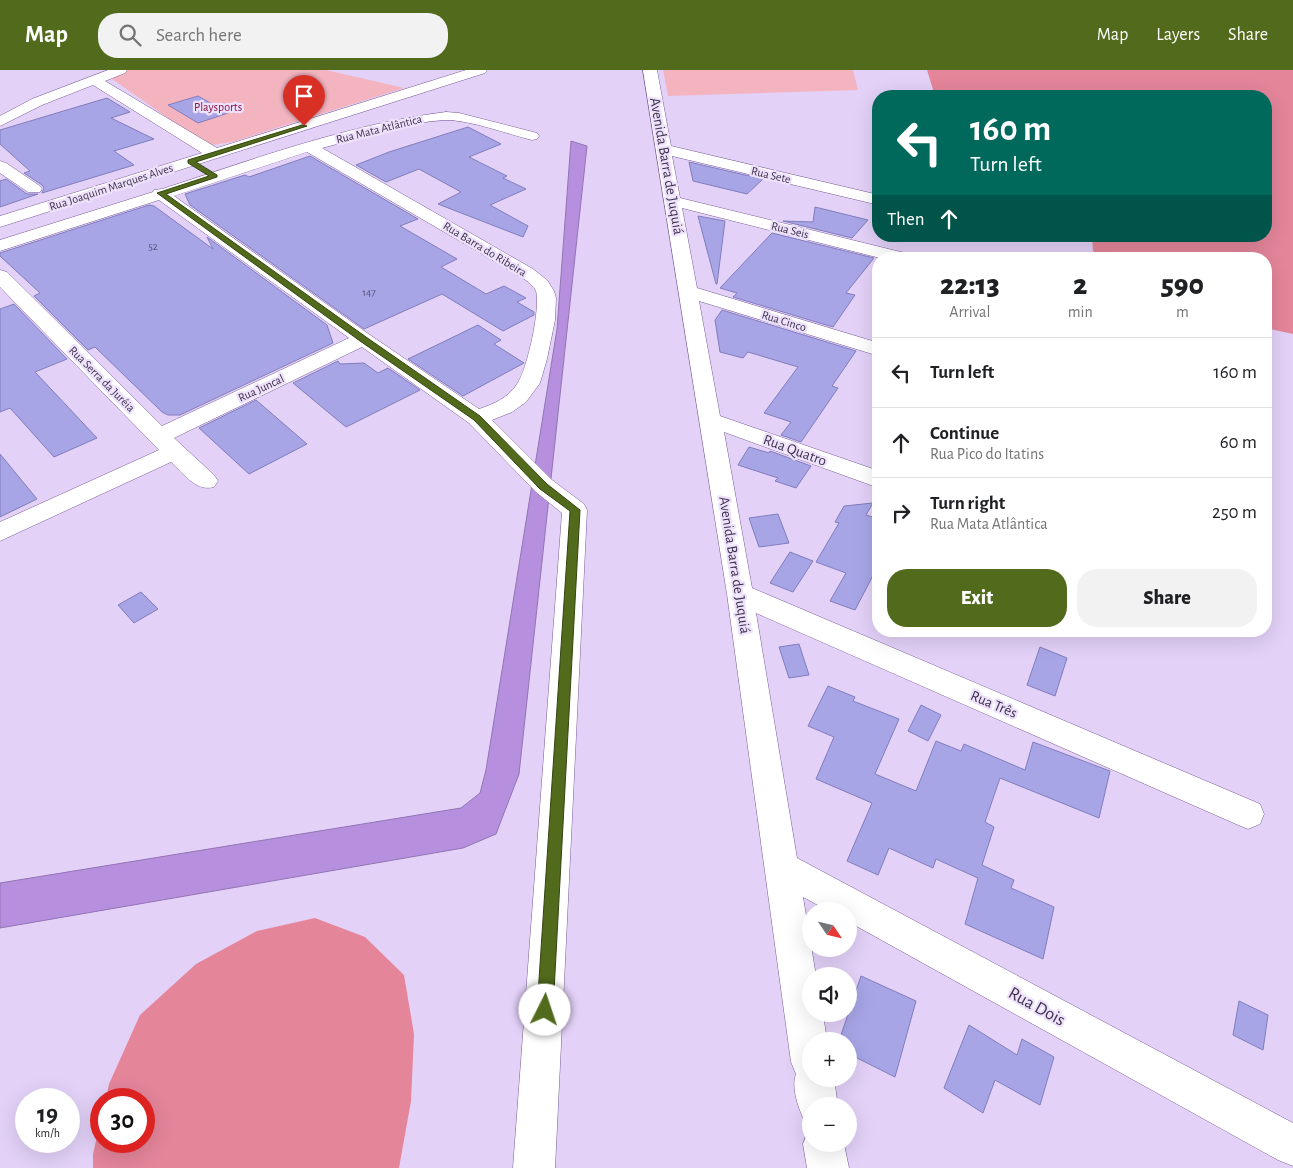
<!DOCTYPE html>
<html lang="en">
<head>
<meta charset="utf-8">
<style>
  :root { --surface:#fff; --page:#f2f2f2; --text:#202124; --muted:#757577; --line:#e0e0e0; --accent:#516a1c }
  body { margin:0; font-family:"Alegreya Sans",sans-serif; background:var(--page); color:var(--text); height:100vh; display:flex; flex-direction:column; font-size:19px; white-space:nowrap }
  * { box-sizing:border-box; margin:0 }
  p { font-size:16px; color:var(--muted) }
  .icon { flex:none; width:28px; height:28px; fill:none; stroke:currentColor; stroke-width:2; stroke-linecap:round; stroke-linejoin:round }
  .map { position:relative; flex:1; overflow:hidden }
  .details { position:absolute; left:872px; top:182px; width:400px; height:385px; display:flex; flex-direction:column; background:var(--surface); border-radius:20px; box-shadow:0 5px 20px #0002 }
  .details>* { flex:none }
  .hud { position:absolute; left:872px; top:20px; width:400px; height:152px; border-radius:20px; box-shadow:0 5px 20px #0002; background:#00695c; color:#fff; overflow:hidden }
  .needle { width:32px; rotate:125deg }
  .tools { position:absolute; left:802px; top:832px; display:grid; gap:10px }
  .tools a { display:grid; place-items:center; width:55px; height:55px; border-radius:50%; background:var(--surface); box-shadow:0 5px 20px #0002; font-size:25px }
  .speed { position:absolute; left:15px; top:1018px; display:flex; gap:10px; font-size:25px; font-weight:700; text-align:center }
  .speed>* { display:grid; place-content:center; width:65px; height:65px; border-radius:50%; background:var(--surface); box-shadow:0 5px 20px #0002; line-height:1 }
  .speed small { font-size:12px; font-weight:400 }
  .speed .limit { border:8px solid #d22; background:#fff; color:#111 }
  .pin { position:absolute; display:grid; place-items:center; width:42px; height:42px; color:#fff; margin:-51px -21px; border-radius:50% 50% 50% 0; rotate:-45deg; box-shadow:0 0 5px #0007 }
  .pin .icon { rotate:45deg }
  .me { position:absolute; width:55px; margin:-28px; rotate:4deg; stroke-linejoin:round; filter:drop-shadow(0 0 4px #0008) }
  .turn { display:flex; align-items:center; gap:18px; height:105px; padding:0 15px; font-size:22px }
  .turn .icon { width:65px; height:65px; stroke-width:2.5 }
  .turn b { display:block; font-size:35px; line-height:42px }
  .then { display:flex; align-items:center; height:48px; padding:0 15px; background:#0003; gap:10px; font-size:19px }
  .eta { display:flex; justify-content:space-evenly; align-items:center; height:85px; text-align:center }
  .eta b { font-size:30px; font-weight:800; line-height:35px }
  .action { display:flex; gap:10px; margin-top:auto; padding:10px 15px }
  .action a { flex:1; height:58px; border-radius:20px; background:var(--accent); color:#fff; font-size:20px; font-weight:800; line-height:58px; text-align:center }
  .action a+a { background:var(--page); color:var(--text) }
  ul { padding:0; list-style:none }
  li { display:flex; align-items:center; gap:15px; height:70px; padding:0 15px; border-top:1px solid var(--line) }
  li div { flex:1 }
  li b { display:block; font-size:19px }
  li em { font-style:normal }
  header { display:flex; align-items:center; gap:30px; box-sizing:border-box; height:70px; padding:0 25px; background:var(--accent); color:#fff }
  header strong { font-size:24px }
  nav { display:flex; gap:28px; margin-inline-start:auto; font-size:18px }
  .search { width:350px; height:45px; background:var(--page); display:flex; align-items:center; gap:12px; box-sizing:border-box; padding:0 18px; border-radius:20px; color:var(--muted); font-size:19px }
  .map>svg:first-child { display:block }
</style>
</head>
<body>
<header>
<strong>Map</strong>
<div class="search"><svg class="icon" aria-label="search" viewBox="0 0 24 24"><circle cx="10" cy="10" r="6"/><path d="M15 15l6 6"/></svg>Search here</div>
<nav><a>Map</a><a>Layers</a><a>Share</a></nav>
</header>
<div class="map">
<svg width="1293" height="1098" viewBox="0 0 1293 1098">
  <rect width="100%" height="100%" fill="#e3d1f8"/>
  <path fill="#f3b4c0" d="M127,0h199l78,18 -172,54 -19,3 -11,-3 -90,-63 4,-5z
    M663,0h190l5,20 -190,6z"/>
  <path fill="#e4859a" d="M927,0h366v264l-27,-6v-69h-166l-7,-8 -1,-15h174v-140h-331z
    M315,848l50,19 39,38 10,59 -3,67 -12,67h-306v-14l8,-36v23h43v-42h-38l3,-15 31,-69 56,-51 61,-33z"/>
  <path fill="#b690df" stroke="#9274b3" d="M571,71l16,5 -68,628 -23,60 -33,14 -463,80v-45l461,-75 19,-15 6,-23 71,-441z"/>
  <path fill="#a8a5e7" stroke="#817dbc" d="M198,26l30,17 -30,10 -30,-18z
    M107,28l23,14 -19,6 43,21 -40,12 20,14 -92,28 2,-5 -2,-3 -18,-12 6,-2 -30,-27v-14z
    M468,57l33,17 -32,13 38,19 -4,2 23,11 -36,16 38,21 -5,11 -85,-33 23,-12 -42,-23 -33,13 -30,-17 33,-13z
    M310,86l108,63 -18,7 57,33 -16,8 45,27 18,-8 22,12 -9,4 17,10v3l-31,16 -61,-37 -78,35 -174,-124 -5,-11 60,-19 4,2z
    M689,92l43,10 31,7 -16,15 -54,-13z
    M6,109l21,15h11l-38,13v-26z
    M149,135l5,1 59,43 -6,-12 120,88 6,18 -153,72h-12l-6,-3 -67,-65 -7,3 -54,-54 6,-3 -40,-37v-3z
    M815,137l53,13 -16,18 -69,-17 30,1z
    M698,146l27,5 -8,63h-1z
    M772,163l102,25 -28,35 9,2 -22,32 -100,-30 4,-4 -17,-5z
    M14,234l53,55 -32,13 62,66 -43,19 -44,-49 -10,4v-103z
    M722,240l134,41 -24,35 6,2 -37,54 -20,-7 10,-13 -27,-9 34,-46 -50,-15 -5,6 -23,-6 -5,-32z
    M478,255l23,15 -7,4 30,19 -61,33 -55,-37z
    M338,291l2,3 24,-1 14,10 10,-5 32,22 -74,37 -53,-44z
    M256,330l51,44 -58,30 -50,-46z
    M749,377l20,6 1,-2 41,15 -15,22 -21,-7 3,-3 -40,-13z
    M0,384l37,45 -37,18z
    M873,433l-7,12 13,4v45l-24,46 -25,-9 16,-28 -30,-11 23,-39 -4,-1 9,-16z
    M778,444l11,29 -30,4 -10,-29z
    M790,482l23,9 -20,31 -23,-9z
    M141,522l17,17 -24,14 -16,-18z
    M799,574l10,31 -20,3 -10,-31z
    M1040,577l27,11 -12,38 -28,-11z
    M828,616l27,11 -2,4 46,18 -24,55 41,17 20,-50 25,10 3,-7 61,26 8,-28 77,29 -11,47 -99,-40 -15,44 9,5 -12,38 32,15 -3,8 43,19 -11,52 -78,-35 13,-46 -42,-19 -3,9 -44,-20 -11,27 -31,-14 25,-58 -56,-24 18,-42 -26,-11z
    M921,635l20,10 -13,26 -20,-10z
    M861,906l55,25 -21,76 -46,-23v-13h-10z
    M1239,931l29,14 -5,35 -30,-15z
    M969,955l48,30 5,-16 32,18 -14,48 -45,-25 -12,33 -39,-25z"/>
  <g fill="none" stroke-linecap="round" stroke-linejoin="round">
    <g stroke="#795d97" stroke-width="1">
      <path id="minor" d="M108,0h19l-2,3 -20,8 112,67 249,-78h21l-2,3 -485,154v-11l202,-63 -109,-68 -51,20 -42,21v-10l32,-17z
        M643,0h14l14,76 208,49v10l-207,-49 8,42 233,57 3,4h-32l-202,-51 15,80 182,55v13l-180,-55 21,115 159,55v17l-155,-56 28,156 508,216 4,10 -4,10 -12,5 -12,-5 -480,-211 41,245 496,265v43l-15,-6 -429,-238v-11h-20l-26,-14 13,79h-5v38h12l4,27h-16v38h23l4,27h-27v17l-7,-3c-6,-13 -13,-33 -8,-46l-5,-12 -64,-468z
        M446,42l13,1 78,20 2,3 -2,3 -5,1c-24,-6 -62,-20 -86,-20 -42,2 -84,18 -124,28l211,121 14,11 7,11 2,7 -1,22 -8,39 -7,24 -14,19 -14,10 -20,8 60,60 32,24 3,6 -32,658h-42l49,-655 -26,-21 -67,-69 -107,-76 -188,91 40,37 4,6 -4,6c-18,5 -30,-13 -43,-25l-171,79v-19l159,-72 -159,-163v-17l7,2 155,154 187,-88 -190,-138 -159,51v-11l153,-48 1,-2 8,-1c93,-30 187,-65 284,-77zM307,82l206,120c7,5 19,10 23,19 5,16 -9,80 -19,93 -9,14 -23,20 -38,25l-109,-74 -196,-139z
        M0,91l6,2 34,23 2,3 -2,3h-12l-28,-19z
        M809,1059h2v15h33l5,24h-42l-4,-24z"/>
    </g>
    <use href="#minor" fill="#fff" fill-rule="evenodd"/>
  </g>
  <path fill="#516a1c" stroke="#354512" d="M302,55l5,1 -111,36 21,13v2l-51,17 200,143 114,79 67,68 33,26 -27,500 -3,6 -5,2 -6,-2 -2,-6 33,-499 -30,-22 -66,-69 -114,-79 -203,-148 52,-17 -21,-13v-3z"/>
  <g text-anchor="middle" stroke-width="4.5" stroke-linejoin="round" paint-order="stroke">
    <g font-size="11" fill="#595073">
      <text x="153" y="180">52</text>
      <text x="369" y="226">147</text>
    </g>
    <g font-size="12" fill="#88163f" stroke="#ede1fc">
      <text x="218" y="41">Playsports</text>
    </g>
    <g font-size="12" fill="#3f334c" stroke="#ede1fc">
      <text transform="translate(379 59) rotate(-14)" y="4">Rua Mata Atlântica</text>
      <text transform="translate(771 105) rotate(13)" y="4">Rua Sete</text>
      <text transform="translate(111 117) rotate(-18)" y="4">Rua Joaquim Marques Alves</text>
      <text transform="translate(790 160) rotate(14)" y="4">Rua Seis</text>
      <text transform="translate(485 179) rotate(31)" y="4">Rua Barra do Ribeira</text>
      <text transform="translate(784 251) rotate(17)" y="4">Rua Cinco</text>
      <text transform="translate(102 309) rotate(45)" y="4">Rua Serra da Juréia</text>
      <text transform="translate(261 318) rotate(-25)" y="4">Rua Juncal</text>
    </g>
    <g font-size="15" fill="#3f334c" stroke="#ede1fc">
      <text transform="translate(667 96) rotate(80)" y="5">Avenida Barra de Juquiá</text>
      <text transform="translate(795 380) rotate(20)" y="5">Rua Quatro</text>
      <text transform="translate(735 495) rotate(81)" y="5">Avenida Barra de Juquiá</text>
      <text transform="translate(994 634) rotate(23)" y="5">Rua Três</text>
    </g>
    <g font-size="18" fill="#3f334c" stroke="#ede1fc">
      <text transform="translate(1037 936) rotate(29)" y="6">Rua Dois</text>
    </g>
  </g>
</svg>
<div class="tools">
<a><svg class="needle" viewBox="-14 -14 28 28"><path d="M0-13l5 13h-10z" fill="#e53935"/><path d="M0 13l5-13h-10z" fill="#757577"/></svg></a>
<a><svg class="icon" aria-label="sound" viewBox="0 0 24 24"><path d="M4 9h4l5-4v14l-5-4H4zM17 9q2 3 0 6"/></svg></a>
<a>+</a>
<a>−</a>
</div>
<div class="speed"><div>19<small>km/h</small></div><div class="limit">30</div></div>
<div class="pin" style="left:304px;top:56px;background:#d93025"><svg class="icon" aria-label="arrive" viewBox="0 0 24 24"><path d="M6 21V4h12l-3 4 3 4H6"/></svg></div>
<svg class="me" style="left:545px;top:940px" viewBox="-20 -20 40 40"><circle r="19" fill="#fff"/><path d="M0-13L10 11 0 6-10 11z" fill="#516a1c"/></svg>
<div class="hud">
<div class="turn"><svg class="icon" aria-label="left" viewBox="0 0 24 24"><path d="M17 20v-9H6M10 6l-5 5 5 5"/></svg><div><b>160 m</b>Turn left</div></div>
<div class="then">Then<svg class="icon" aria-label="ahead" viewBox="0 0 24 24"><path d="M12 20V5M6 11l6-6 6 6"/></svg></div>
</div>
<section class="details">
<div class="eta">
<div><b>22:13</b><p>Arrival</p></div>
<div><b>2</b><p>min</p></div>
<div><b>590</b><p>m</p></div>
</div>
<ul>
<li><svg class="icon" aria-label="left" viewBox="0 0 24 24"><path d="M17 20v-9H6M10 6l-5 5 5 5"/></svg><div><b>Turn left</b></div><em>160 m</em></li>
<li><svg class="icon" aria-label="ahead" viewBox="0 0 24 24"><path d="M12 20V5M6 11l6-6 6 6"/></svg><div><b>Continue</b><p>Rua Pico do Itatins</p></div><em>60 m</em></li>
<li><svg class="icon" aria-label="right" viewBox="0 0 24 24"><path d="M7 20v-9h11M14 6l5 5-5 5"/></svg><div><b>Turn right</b><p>Rua Mata Atlântica</p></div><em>250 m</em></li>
</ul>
<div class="action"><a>Exit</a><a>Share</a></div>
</section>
</div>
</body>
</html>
